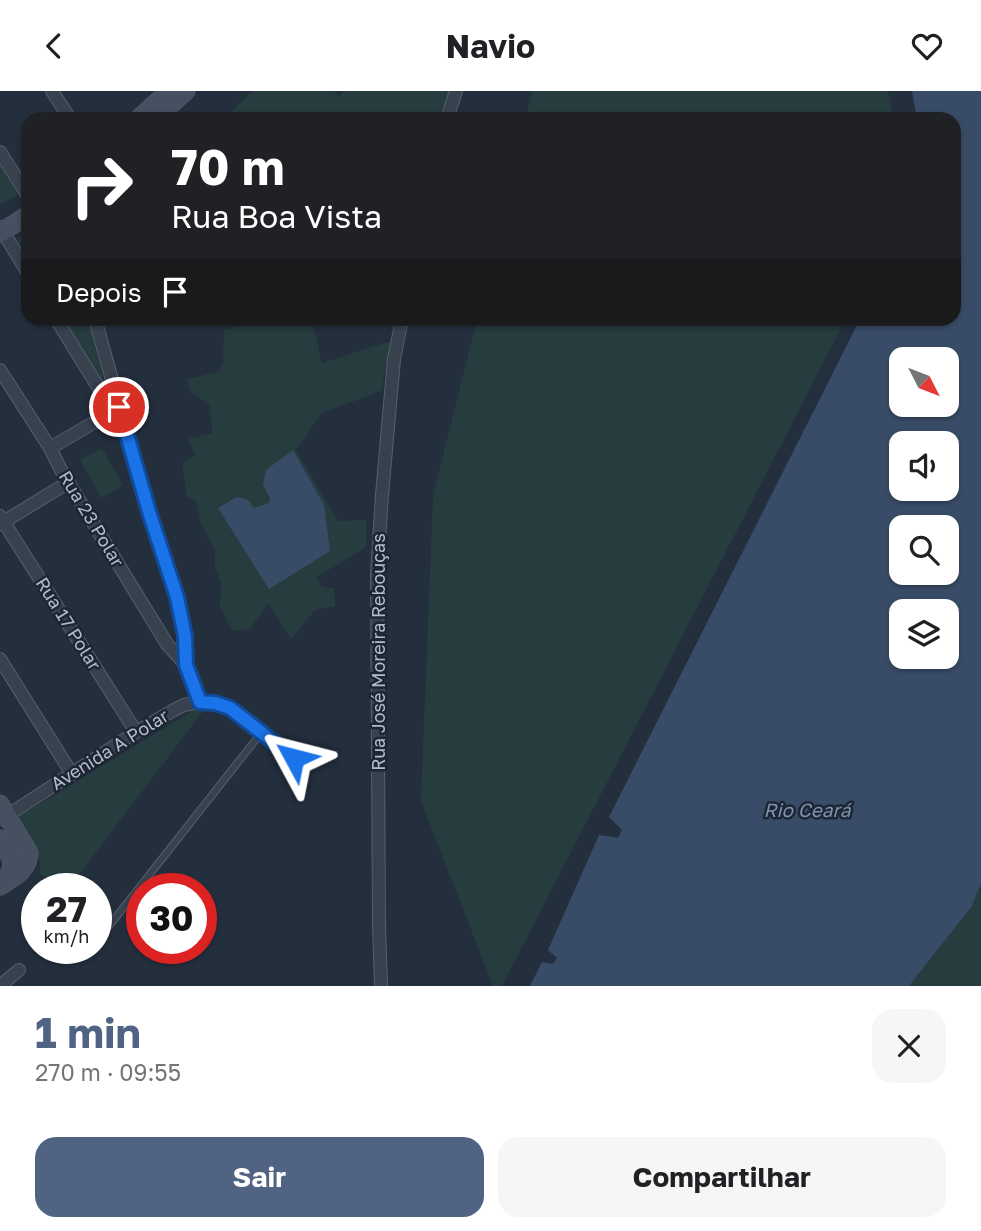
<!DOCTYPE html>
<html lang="pt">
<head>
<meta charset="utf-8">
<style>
  :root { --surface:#fff; --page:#f6f6f6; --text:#202124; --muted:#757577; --accent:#506383 }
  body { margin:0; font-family:"Golos Text",sans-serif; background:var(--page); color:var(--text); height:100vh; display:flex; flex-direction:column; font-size:26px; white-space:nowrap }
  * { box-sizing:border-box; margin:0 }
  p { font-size:23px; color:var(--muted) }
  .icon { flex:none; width:38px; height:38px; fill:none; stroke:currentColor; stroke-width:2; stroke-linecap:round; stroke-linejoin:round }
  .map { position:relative; height:895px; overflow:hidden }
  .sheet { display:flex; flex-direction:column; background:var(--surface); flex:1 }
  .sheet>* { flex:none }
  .guide { position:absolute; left:21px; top:21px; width:940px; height:214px; border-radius:21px; box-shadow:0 2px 5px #0004; background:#202124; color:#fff; overflow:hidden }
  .needle { width:46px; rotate:132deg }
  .tools { position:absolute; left:889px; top:256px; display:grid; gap:14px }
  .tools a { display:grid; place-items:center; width:70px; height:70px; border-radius:14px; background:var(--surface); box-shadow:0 2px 5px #0004; font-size:35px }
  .speed { position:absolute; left:21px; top:782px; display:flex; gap:14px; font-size:35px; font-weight:700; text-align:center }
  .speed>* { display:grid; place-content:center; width:91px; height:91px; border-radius:50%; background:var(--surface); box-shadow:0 2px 5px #0004; line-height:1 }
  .speed small { font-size:18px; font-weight:400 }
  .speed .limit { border:10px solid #d22; background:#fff; color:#111 }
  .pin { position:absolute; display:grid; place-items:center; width:60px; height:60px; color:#fff; margin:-30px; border:4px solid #fff; border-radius:50%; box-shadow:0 2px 7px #0007 }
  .me { position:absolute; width:77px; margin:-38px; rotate:308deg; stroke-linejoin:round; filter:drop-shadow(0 0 5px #0008) }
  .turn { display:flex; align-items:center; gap:24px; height:147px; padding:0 35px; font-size:32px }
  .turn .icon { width:91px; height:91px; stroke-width:2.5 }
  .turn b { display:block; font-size:49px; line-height:60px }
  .then { display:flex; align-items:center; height:66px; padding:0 35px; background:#0003; gap:14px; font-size:26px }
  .round { display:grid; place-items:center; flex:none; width:74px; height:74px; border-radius:21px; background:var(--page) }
  .overview { display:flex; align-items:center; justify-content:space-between; height:119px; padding:0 35px }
  h1 { font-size:42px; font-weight:700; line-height:52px; color:var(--accent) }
  .cta { display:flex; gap:14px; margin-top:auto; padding:14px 35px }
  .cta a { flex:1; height:80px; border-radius:21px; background:var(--accent); color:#fff; font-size:28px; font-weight:700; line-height:80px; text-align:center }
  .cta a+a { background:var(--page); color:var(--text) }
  header { display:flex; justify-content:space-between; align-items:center; height:91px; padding:0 35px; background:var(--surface); font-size:32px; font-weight:700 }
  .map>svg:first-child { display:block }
</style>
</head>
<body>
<header><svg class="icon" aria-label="back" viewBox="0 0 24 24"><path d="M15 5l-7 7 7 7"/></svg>Navio<svg class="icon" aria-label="heart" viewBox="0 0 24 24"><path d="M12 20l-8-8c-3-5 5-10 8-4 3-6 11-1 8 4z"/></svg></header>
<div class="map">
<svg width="981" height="895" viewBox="0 0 981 895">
  <rect width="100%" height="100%" fill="#242f3e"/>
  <path fill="#263c3f" d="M253,0h81l5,6 6,-6h105l-10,28h-14l-32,-7 -11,7h-160z
    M532,0h356l6,28h-369z
    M0,74l18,29 -18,11z
    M28,141v34l-15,-24z
    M60,228h28l20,77z
    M248,228h64l10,44 69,-22 -10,50 -59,22 -26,37 42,71 28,-1v27l-49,30 5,10 12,1 1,18 -20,4 -24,29 -23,-36 -18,26 -18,2 -12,-25 1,-23 -6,-16v-17l-14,-26 -5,-24 -9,-2 -5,-35 13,-8 -7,-16 24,-6 -2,-27 -20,-15 -3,-12 31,-7 5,-9 1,-33 23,-6z
    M477,228h369l-344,667h-9l-72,-185 12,-305z
    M102,357l21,38 -22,12 -21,-38z
    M199,616l5,3 -136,179h-7l-22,-16 2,-9 -26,-45z
    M981,793v102h-72l63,-80z"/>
  <path fill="#394c67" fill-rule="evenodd" d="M912,0h69v793l-9,22 -63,80h-379l12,-24 11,2 4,-6 -9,-8 51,-115 19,3 4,-8 -13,-13 249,-494 4,-4h92v-200h-37zM901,268h46v45h-46zM901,352h46v45h-46zM901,436h46v45h-46zM901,520h46v45h-46z
    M293,359l31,55 6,46 -61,38 -51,-81 19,-11 11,3 6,8 15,-5 1,-5 -7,-13 3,-15z"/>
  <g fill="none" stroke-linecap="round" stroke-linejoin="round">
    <g stroke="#565f6c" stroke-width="8">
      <path id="lane" d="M109,835l152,-193"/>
    </g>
    <g stroke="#565f6c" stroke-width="14">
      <path id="street" d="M52,0l18,28
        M447,28l9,-28
        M0,61l28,44
        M0,136l28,46
        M56,228l57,92
        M95,228l55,196 27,82 8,39 1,29 14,37
        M0,279l50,78 12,24 105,172 19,21
        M50,357l69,-40
        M0,425l136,216
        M0,433l69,-42
        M0,568l72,115
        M2,728l134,-87 38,-22 10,-5 16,-3 15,1 15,5 64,50
        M0,895l19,-16
        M381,895l-2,-62 -2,-350 5,-79 12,-136 8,-40"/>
    </g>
    <g stroke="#565f6c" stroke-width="19">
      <path id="secondary" d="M163,21l23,-21
        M138,28l31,-28
        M0,142l28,-18
        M0,713l29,49c-1,18 -15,24 -29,33
        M0,748c11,18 18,25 4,43"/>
    </g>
    <use href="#lane" stroke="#38414e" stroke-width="6"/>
    <use href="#street" stroke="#38414e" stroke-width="12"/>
    <use href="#secondary" stroke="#465061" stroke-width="18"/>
  </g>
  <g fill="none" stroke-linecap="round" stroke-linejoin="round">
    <g stroke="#114b97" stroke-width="18">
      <path id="route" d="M119,316l31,108 27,82 8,39 1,29 14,37 15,1 15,5 64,50"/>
    </g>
    <use href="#route" stroke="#1a73e8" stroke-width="12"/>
  </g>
  <g text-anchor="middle" stroke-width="5" stroke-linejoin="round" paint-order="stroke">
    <g font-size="18" fill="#b4bcc9" stroke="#1d2633">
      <text transform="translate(91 428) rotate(59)" y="6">Rua 23 Polar</text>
      <text transform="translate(68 533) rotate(58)" y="6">Rua 17 Polar</text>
      <text transform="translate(379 561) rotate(-90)" y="6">Rua José Moreira Rebouças</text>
      <text transform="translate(110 659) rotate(-32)" y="6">Avenida A Polar</text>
    </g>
    <g font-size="19" font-style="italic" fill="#7c92b1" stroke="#1d2633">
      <text x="807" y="726">Rio Ceará</text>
    </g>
  </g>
</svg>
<div class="tools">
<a><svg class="needle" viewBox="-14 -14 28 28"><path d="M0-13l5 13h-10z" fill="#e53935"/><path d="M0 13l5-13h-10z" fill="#757577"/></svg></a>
<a><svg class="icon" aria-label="sound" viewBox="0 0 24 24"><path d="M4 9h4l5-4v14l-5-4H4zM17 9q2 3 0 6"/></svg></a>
<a><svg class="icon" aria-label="search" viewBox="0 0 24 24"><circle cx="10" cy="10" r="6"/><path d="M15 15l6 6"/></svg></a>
<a><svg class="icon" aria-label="layers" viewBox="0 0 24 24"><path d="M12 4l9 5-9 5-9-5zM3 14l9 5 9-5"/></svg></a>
</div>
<div class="speed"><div>27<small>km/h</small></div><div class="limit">30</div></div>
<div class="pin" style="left:119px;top:316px;background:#d93025"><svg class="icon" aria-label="arrive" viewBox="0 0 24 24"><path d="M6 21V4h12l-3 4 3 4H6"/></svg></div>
<svg class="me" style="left:294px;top:667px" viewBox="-20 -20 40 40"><path d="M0-17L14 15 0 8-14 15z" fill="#1a73e8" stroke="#fff" stroke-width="4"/></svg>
<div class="guide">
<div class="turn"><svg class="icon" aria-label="right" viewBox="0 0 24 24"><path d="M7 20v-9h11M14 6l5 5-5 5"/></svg><div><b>70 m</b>Rua Boa Vista</div></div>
<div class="then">Depois<svg class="icon" aria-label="arrive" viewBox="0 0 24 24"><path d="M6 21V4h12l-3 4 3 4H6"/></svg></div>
</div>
</div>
<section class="sheet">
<div class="overview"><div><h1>1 min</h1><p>270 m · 09:55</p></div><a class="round"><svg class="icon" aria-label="close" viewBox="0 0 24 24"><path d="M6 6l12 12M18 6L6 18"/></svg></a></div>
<div class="cta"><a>Sair</a><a>Compartilhar</a></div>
</section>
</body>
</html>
